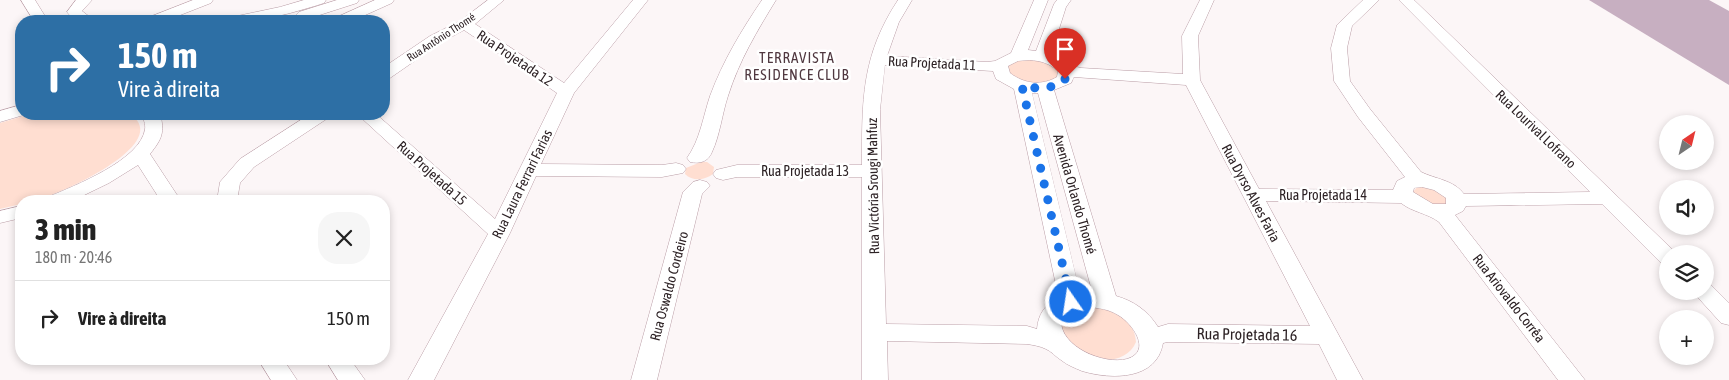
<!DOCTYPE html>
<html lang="pt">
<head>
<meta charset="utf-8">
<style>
  :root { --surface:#fff; --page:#f6f6f6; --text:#222; --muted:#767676; --line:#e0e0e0 }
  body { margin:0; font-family:"Asap Condensed",sans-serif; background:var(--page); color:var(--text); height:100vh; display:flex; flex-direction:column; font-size:19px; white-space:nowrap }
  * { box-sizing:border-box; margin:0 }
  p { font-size:16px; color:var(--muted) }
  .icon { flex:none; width:28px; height:28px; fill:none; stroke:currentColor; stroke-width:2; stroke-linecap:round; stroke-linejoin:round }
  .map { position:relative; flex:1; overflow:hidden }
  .details { position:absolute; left:15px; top:195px; width:375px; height:170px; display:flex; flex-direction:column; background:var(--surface); border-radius:20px; box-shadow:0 2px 8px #0003 }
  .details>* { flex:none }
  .top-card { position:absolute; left:15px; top:15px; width:375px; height:105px; border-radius:20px; box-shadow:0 2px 8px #0003; background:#2d6fa5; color:#fff; overflow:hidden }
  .needle { width:32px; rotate:35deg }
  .controls { position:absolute; left:1659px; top:115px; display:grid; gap:10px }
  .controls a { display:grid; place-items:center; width:55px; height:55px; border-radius:50%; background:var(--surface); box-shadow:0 2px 8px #0003; font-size:25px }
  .pin { position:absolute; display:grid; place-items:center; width:42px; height:42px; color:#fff; margin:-51px -21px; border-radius:50% 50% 50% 0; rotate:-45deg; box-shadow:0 0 5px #0007 }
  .pin .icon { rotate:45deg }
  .me { position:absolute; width:55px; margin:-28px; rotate:347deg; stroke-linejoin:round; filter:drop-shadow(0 0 4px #0008) }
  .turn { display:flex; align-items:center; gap:18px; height:105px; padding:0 20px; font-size:22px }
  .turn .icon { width:65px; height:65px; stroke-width:2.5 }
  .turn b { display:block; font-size:35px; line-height:42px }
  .round { display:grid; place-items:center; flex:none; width:52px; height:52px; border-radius:20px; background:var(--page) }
  .summary { display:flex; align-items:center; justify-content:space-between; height:85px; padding:0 20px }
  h1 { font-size:30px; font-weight:800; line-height:38px }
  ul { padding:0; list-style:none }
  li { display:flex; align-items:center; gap:15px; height:75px; padding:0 20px; border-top:1px solid var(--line) }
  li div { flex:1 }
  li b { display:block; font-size:19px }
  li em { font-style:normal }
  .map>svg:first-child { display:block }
</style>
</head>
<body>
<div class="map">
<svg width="1729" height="380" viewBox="0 0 1729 380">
  <rect width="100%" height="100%" fill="#fcf6f7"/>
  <path fill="#ffded1" d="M1020,59l21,1 15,7 3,7 -4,7 -22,4 -21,-7 -5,-11 3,-3z
    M30,114h100c46,30 -76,83 -97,87 -4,1 -8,0 -12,0v3l-21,5v-86z
    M701,162h6l7,5 -1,7c-8,6 -20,8 -28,0l1,-6z
    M1417,187h12l17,9 1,7c-13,7 -24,-4 -34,-11z
    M1091,307c20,2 44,11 45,35 -9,22 -41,22 -59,10 -6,-4 -12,-16 -16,-22 2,-17 15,-21 30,-23z"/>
  <path fill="#c7afc1" d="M1589,0h120l20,11v74z"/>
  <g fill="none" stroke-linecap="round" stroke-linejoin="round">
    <g stroke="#ba9da6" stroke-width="1">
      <path id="street" d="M21,0h14l13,21h-14z
        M76,0h16l-10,11 13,10c-11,0 -21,1 -28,-9z
        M193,0h20l-2,3 -46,18h-21l3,-3z
        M304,0h22l-2,3c-32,10 -64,20 -99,18l3,-3 52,-11z
        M337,0h22l-2,3 -53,17 -5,-2 -3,-3 3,-3z
        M375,0h19l-2,3 -40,18h-20l3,-3z
        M488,0h16l-29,24 89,59 69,-83h15l-74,93 -33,71 121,1 14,-2 7,2 3,4 -3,4 -21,4 -126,-1 -26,57 -76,147h-26l80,-146 -131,-120h19l119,105 62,-126 -93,-63 -22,12 -52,36 -6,1v-12l46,-31 30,-15z
        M762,0h14c-19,31 -37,61 -48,96 -6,18 -8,39 -16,56 -4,10 -12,12 -22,10l-3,-4c13,-18 16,-41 23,-62 13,-35 31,-65 52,-96z
        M898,0h14l-13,22 -12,34 100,6 8,-1 16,-8 23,-53h14l-20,50 8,1 18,-47 3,-4h14l-5,7 -15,47c12,3 18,12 30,14l102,6 -1,-38 18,-36h14l-16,36 2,44 59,109 134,1 4,-9 8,-4 -47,-60 -24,-36 -3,-33 6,-23 26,-25h16l-27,26 -5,22 3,33 20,28 51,63c14,7 33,8 43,22l126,-2 -191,-192h15l263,254h-9v10l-8,-2 -58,-58 -136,2 -3,5 -8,4 130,165h-27l-119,-158c-12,-9 -27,-10 -38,-19l-135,-2 97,179h-26l-18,-36 -151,-2 -5,1c-6,37 -51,37 -81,28 -7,-3 -15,-6 -21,-11 -5,-3 -10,-9 -15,-11 -6,-3 -13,-4 -19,-5l-140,-3 1,39h-26v-203h-125l-14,3 -7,-2 -3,-4 3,-4 21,-5h125c0,-64 -1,-109 36,-165zM1030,60c11,1 19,3 28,11l-1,6c-15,9 -33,7 -47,-4l-2,-7 10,-5zM885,65l108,6 3,8 18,10 45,210c-14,4 -21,16 -22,30l-10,-3 -141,-2 -6,-214zM1074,77l112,8 124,241 -142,-2 -10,3c-10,-16 -24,-26 -42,-31l-62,-206 17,-7zM1032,93h6l54,198 -12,2zM1422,187l12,3 12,8v6h-13l-20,-12 1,-4zM1088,307c11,1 20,2 30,8 14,8 35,36 9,44 -23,6 -67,-12 -66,-39l9,-8z
        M21,105v9h6l-27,8v-11z
        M142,114h18c5,18 2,25 -10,40l31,47h-20l-23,-36 -29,18 -37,18h-27l3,-4c26,-11 93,-37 97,-68 1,-4 -2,-11 -3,-15z
        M310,114h21l-3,4 -74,49 -14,16 -3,18h-20l3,-19 20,-23z
        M700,180l7,2 3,4 -8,8 -45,186h-26l52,-188 10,-10z
        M21,206v12l-21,5v-12z
        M1705,284l6,1 18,18v22l-8,-2 -29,-32h13z
        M258,359h25l14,21h-26z
        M325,359h25l15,21h-27z"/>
    </g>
    <use href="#street" fill="#fff" fill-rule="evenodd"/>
  </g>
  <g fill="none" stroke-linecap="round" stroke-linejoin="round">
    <path stroke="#1a73e8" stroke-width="9" stroke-dasharray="0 16.2" d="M1065,79c-12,11 -28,10 -43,7l49,216"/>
  </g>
  <g text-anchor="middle" stroke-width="5" stroke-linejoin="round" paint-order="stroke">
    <g font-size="11" fill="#2d2225" stroke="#fff">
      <text transform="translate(441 37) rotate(-33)" y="4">Rua Antônio Thomé</text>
    </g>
    <g font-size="14" fill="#2d2225" stroke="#fff">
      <text transform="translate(515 58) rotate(34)" y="5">Rua Projetada 12</text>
      <text transform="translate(932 63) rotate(3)" y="5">Rua Projetada 11</text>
      <text transform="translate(1536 129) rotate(44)" y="5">Rua Lourival Lofrano</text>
      <text x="805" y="176">Rua Projetada 13</text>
      <text transform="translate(432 173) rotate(42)" y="5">Rua Projetada 15</text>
      <text transform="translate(522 184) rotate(-64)" y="5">Rua Laura Ferrari Farias</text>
      <text transform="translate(873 186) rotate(-91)" y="5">Rua Victória Srougi Mahfuz</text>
      <text transform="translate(1251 193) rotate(62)" y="5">Rua Dyrso Alves Faria</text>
      <text transform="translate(1075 194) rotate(74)" y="5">Avenida Orlando Thomé</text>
      <text x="1323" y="200">Rua Projetada 14</text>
      <text transform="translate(669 286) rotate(-75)" y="5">Rua Oswaldo Cordeiro</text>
      <text transform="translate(1509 298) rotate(52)" y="5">Rua Ariovaldo Corrêa</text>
    </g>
    <g font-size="15" letter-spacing="1" fill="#503840" stroke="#fff">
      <text x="797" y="63">TERRAVISTA<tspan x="797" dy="17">RESIDENCE CLUB</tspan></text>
    </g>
    <g font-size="16" fill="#2d2225" stroke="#fff">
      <text transform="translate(1247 334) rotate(1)" y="6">Rua Projetada 16</text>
    </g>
  </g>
</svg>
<div class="controls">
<a><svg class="needle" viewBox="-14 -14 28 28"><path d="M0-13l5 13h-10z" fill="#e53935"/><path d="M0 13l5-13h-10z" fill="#767676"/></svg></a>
<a><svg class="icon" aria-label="sound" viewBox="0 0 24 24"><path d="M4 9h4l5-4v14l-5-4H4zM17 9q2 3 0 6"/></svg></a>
<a><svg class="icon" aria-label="layers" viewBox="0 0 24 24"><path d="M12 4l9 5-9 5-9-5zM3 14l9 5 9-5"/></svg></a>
<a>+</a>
</div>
<div class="pin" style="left:1065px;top:79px;background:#d93025"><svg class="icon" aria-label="arrive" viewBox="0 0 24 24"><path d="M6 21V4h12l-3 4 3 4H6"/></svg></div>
<svg class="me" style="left:1071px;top:302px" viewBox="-20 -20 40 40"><circle r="17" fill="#1a73e8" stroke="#fff" stroke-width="3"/><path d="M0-11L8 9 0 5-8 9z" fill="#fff"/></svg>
<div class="top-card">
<div class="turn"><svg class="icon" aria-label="right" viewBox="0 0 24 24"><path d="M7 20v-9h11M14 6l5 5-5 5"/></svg><div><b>150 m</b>Vire à direita</div></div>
</div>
<section class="details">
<div class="summary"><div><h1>3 min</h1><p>180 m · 20:46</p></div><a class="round"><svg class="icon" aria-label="close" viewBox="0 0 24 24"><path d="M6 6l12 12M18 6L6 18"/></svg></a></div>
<ul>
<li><svg class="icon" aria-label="right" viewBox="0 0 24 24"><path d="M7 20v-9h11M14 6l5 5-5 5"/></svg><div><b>Vire à direita</b></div><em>150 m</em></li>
</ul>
</section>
</div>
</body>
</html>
